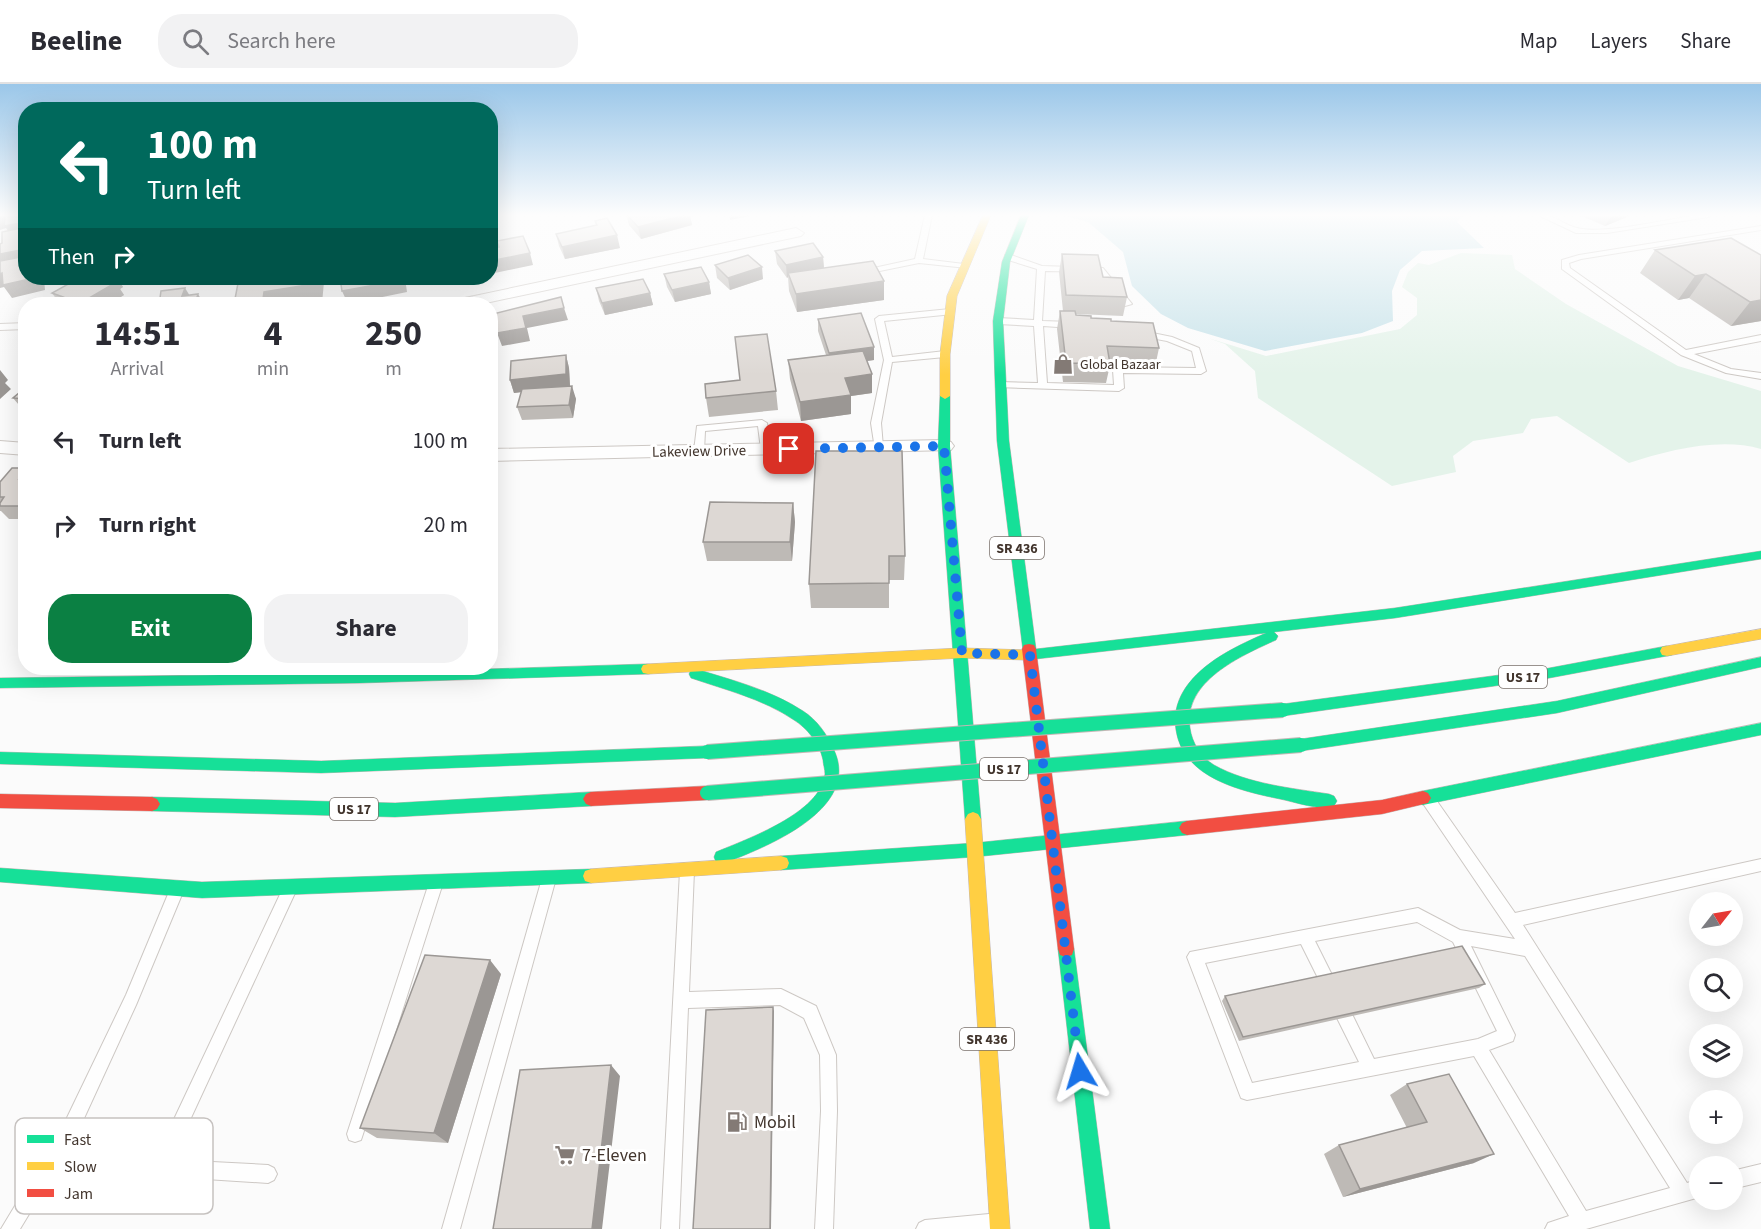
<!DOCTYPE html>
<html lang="en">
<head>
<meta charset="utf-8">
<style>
  :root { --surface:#fff; --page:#f2f2f3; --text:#2b2b33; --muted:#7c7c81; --line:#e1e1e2; --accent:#0b8043 }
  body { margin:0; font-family:"Source Sans 3",sans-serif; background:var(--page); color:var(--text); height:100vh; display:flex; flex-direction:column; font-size:22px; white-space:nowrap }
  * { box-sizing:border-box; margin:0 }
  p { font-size:20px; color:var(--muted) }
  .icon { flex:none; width:33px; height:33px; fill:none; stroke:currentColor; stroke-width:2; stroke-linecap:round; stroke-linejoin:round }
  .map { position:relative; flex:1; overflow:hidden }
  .details { position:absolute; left:18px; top:213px; width:480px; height:378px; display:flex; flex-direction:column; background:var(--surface); border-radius:24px; box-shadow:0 6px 24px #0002 }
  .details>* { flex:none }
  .guide { position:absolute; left:18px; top:18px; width:480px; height:183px; border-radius:24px; box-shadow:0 6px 24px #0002; background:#00695c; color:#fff; overflow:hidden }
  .needle { width:39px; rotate:59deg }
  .controls { position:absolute; left:1689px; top:808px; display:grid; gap:12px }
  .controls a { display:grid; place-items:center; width:54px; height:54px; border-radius:50%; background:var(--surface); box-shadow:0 6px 24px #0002; font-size:30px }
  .pin { position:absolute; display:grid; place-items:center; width:51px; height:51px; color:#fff; margin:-26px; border-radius:12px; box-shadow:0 3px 9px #0006 }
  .me { position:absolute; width:66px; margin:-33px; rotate:353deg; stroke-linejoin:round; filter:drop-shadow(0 0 4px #0008) }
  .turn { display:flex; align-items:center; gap:21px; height:126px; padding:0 30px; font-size:27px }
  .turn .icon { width:78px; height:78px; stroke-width:2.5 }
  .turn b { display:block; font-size:42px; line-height:51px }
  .then { display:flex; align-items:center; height:57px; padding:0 30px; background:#0003; gap:12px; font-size:22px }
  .eta { display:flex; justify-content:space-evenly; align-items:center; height:102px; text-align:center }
  .eta b { font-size:36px; font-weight:700; line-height:42px }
  .action { display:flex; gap:12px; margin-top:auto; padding:12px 30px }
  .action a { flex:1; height:69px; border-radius:24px; background:var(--accent); color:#fff; font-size:24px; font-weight:700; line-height:69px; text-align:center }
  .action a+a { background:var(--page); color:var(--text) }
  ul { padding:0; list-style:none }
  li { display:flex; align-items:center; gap:18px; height:84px; padding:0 30px }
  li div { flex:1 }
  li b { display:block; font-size:22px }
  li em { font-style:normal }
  header { display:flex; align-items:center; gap:36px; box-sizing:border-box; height:84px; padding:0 30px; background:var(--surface); border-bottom:2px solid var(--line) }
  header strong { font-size:28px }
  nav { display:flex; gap:33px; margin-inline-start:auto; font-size:21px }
  .search { width:420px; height:54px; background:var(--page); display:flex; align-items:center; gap:15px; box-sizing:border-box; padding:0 21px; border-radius:24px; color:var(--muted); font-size:22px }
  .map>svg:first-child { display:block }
</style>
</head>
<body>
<header>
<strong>Beeline</strong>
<div class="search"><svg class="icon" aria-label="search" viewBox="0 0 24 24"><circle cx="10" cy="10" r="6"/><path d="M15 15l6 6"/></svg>Search here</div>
<nav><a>Map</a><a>Layers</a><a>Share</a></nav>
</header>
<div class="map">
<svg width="1761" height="1145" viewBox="0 0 1761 1145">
  <rect width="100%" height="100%" fill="#fbfbfb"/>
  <path fill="#e4f3ea" d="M1461,169l51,2 3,14 51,35 112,62 83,25v58c-41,-12 -92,1 -132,14l-72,-47 -26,3 -8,14 -50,8 -20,15 3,16 -64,14 -134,-88 -3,-27 -30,-27 -17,-6 58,18 134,-27 17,-14v-17l-15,-11 6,-15 10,-9 11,2z"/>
  <path fill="#c8e3ea" d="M1062,131h401l-6,7 27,26 -62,3 -22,19 -8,21 1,30 -31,12 -97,18 -77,-23 -27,-14 -29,-28 -9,-34 -35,-30z"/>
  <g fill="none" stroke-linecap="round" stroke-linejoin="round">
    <g stroke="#cdc8c4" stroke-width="2">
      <path id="lane" d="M925,131h7l-9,44 41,5 4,2 -1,2 -48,-5 -59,12v-4l55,-12z
        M1538,131c15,-2 25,10 39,13 25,7 92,-9 120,-13h15l-4,2 -101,16h-31z
        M1761,142v4l-180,29 -12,4 1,5 116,82 75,-15v6l-67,13 37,15 30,4v6l-35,-6 -45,-18 -119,-86v-9l17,-5z
        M1005,171h6l31,11 61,2 29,36 -7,2 -27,-34 -53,-1 -3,50 30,1 4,3 -4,3 -29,-2 4,57 67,2 -1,-15 5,-3 78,1 -4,-17 -25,-10 -27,-5 -1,-2 4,-3 29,6 27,11 7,23 -5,3 -78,-1 1,15 -5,3 -123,-4v-4l3,-1 39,1 -4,-57 -36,-2 -4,-3 4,-3 36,2 3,-51 -32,-10z
        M950,225l3,1v4l-69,7 8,36 53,-6 4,3 -4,3 -53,5 -11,61 2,24 -2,2h-6l-4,-26 13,-63 -9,-41 4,-3z
        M26,239v6l-26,1v-6z
        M762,336l5,3 4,26 -2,2 -3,1 -5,-3 -3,-23 -53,5 -1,20 -5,3 -5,-3 3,-25z
        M1427,708l5,2 83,119 246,-54v12l-238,54 164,258 13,-4v18l-114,32h-41l3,-6 21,-7 -95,-160 -227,44 -6,-2 -54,-141 3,-5 228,-44 42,22 55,9 -93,-137 -2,-4 2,-4zM1417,838l36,20 44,89 -19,8 -104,20 -23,-47 -6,-2 -6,2 -2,6 22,44 -107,21 -47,-120 96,-19 20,40 5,3 5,-3 3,-5 -19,-38zM1471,862l54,10 145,232 -84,23 -97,-161 24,-9 2,-6z
        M687,780l5,2 2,5 -5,121 92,-3 35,17 20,49 1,56 -4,118h-18l6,-118 -1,-56 -16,-37 -24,-13 -92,3 -9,221h-18l19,-358 2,-5z
        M548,791l5,2 2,5 -95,347h-18l99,-347 2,-5z
        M435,795l5,2 2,5 -79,248 -2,6 -6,2 -6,-2 -2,-6 81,-248 2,-5z
        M176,801l5,2 2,5 -47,113 -61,133 -55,91h-19l62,-103 63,-131 45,-108z
        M288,802l5,2 2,5 -111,240 1,21 8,7 75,4 6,3 3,6 -3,6 -6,3 -78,-5 -6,-3 -14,-11 -3,-6 1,-26 115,-244z
        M1761,1080v18l-29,7v-18z
        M989,1130l6,3 3,6 -3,6h-79l3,-6 6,-3z"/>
    </g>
    <g stroke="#cdc8c4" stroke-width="2">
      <path id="street" d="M796,144l8,5 -3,3 -320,68h-29l8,-5z
        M944,356l7,2 3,4 -3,4 -461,11v-12z
        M0,357l26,2v12l-26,-2z"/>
    </g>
    <g stroke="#c3b7b5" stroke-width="1">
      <path id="fast" d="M1021,131h8l-19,47 -7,59 6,120 27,208 359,-41 366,-57v8l-366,59 -121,14 4,4 -2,4c-35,16 -93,41 -86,88 2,15 11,29 24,37 34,19 77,23 115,29l5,2 3,5 -3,5c-14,5 -39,-4 -54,-7 -39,-8 -97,-21 -104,-69 -3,-17 2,-33 13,-47 19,-24 50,-38 77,-50l-239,27 -5,-1 -2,-4 3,-4 -26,-210 -4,-120 9,-59z
        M945,309l5,3v50l31,373 -3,5 -5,2 -5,-2 -3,-5 -27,-373 2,-50z
        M1667,562l5,1 2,4 -2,4 -128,24 -261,37 -5,-2 -2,-4 2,-4 5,-2 261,-35z
        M1761,573v10l-204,46 -256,38 -5,-2 -2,-4 2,-4 5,-2 256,-38z
        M648,580l5,1 2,4 -2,4 -5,1 -288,9 -360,5v-10l360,-5z
        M696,585c36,11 75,21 107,42 14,9 24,23 31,39 28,60 -70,98 -112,114l-6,-2 -2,-5 2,-5c31,-13 105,-39 109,-78 0,-5 -2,-10 -2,-14 -3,-16 -16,-32 -29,-40 -31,-21 -68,-30 -103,-42l-2,-4 2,-4z
        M1761,639v12l-338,70 -5,-2 -3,-5 3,-5 5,-2z
        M707,662l5,2 2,4 -2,4 -5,2 -386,15 -321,-9v-12l321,9z
        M591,708l5,2 3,5 -3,5 -5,2 -196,11 -243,-6 -5,-2 -3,-5 3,-5 5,-2 243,6z
        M1187,737l5,2 3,5 -3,5 -5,2 -213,22 -193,13 -6,-2 -2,-5 2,-5 6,-2 193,-13z
        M0,784l202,14 389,-13 6,2 2,5 -2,5 -6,2 -389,15 -202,-16z
        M1066,857l6,2 2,6 36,280h-20l-32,-280 2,-6z"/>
    </g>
    <g stroke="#c3b7b5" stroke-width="1">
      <path id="slow" d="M983,131h8l-34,81 -7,58v42l-5,3 -5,-3v-42l7,-58z
        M1761,545v10l-94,17 -5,-1 -2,-4 2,-4 5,-1z
        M962,564l65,2 5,1 2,4 -2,4 -5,1 -65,-2 -314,16 -5,-1 -2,-4 2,-4 5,-1z
        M973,728l5,2 3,5 29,410h-20l-25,-410 3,-5z
        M781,772l6,2 2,5 -2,5 -6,2 -190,13 -6,-2 -2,-5 2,-5 6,-2z"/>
    </g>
    <g stroke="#c3b7b5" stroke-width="1">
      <path id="jam" d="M1029,560l5,1 2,4 38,300 -2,6 -6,2 -6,-2 -2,-6 -36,-300 2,-4z
        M707,702l5,2 3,5 -3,5 -5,2 -116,6 -5,-2 -3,-5 3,-5 5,-2z
        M1423,707l5,2 3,5 -3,5 -46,11 -195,21 -5,-2 -3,-5 3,-5 5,-2 195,-21z
        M0,710l152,3 5,2 3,5 -3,5 -5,2 -152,-3z"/>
    </g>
    <use href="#lane" fill="#fefefe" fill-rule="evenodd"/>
    <use href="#street" fill="#fefefe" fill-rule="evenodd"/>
    <use href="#fast" fill="#16e098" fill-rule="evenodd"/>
    <use href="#slow" fill="#ffcf43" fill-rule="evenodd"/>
    <use href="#jam" fill="#f24e42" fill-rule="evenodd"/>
    <g stroke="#c3b7b5" stroke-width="16" stroke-linecap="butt">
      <path id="fast-bridge" d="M707,668l576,-42
        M707,709l594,-48"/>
    </g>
    <use href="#fast-bridge" stroke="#16e098" stroke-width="14"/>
  </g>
  <path fill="#bebab6" d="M626,131h64l2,10 -51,14 -12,-14z
    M1579,131h53l-27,11z
    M595,137l25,27 -55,11 -6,-13 -3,-12 40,-9z
    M1731,154l30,83 -30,5 -42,-28 -11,2 -38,-27 15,-23z
    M775,167l48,6 1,11 60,13v19l-87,12 -8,-21 -1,-14 -1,1 -10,-14z
    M1062,170l41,23 24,20 -4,19 -47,-2v1l35,6 48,27 -4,19 -45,-2 -4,18 -43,-1 -6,-53 3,-18h3l-4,-39z
    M715,181l48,14 -33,11 -13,-12z
    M664,190l45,8 2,12 -36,8 -8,-15z
    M79,194h38l6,9 -3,2 4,6 -15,9h-58l6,-4 -5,-7z
    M596,204l54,5 3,12 -48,10 -6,-14z
    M818,235l56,28v13l-7,1 5,13v19l-21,3v18l-50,7 -11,-42 -2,-19 38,-5 -8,-24z
    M566,271l3,13 1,18 6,13 -3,19 -51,2 -5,-13 4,-15 -7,1 -4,-13z
    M26,303v24h-2l-11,-13z
    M776,307l2,19 -69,7 -3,-19z
    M816,367l89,105 -1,24h-15v28h-78l-2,-24z
    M26,384v51h-17l-8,-8h-1v-29z
    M793,419l2,19 -3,39h-85l-4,-19z
    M501,890l-53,169 -71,-5 -17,-10z
    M1485,900l-6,4 -240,53 -17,-40 3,-5z
    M1407,1000l67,79 -131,34 -19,-43 15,-9 68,-17 -17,-33z"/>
  <path fill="#9b9794" d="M5,131l21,7v14l-13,2 -7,-10 -6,2v-14z
    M684,131h6l2,10 -51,14 -3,-12z
    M729,131h26l-25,5z
    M1612,131h20l-27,11z
    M617,151l3,13 -55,11 -3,-12z
    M26,165v14l-26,6v-15z
    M530,169l3,12 -43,9v-13z
    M823,173l1,12 -36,4v4l-1,1 -1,-13z
    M762,183l1,12 -33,11 -2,-12z
    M2,189l32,5h10l1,12 -33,8 -8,-11 -4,1v-14z
    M1706,190l-17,24 -11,2 17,-24z
    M111,194h6l6,9 -3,2 4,6 -15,9h-30l27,-24z
    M314,194h8l2,4 -2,21 -12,1h-76l30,-12z
    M402,194h3l2,14 -59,12 -6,-13z
    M884,197v19l-87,12 -1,-18z
    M709,198l2,12 -36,8 -3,-12z
    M185,204l10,16 -13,-8z
    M650,209l3,12 -48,10 -3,-12z
    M198,210l6,10h-9z
    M1761,216v21l-30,5 19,-24z
    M564,224l4,12 -41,8 3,13 -28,5 -5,-13 26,-17z
    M874,263v13l-44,6 -1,-13z
    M566,271l3,13 1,18 -56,7 -4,-13z
    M0,286l8,10 -3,3 6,6 -11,10z
    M872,290v19l-21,3v18l-50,7 -1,-19 45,-24z
    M572,302l4,13 -3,19 -4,-13z
    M26,386v16l-7,-7z
    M793,419l2,19 -3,39 -2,-19z
    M490,876l11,14 -53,169 -14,-10z
    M773,923l1,4 -3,218h-1z
    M611,981l9,11 -18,153h-10z
    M1494,1070l-20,9 -131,34 17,-8z"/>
  <path fill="#ddd8d4" stroke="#9b9794" stroke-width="1.5" d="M5,131h21v7l-22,4z
    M627,131h57l-46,12z
    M607,134l10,17 -55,12 -6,-13 41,-9 -2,-4z
    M26,143v22l-26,5v-10l2,-1v-11z
    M523,152l7,17 -40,8v-12l9,-2 -2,-6z
    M1731,154l30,17v45l-11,2 -44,-28 -11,2 -40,-26z
    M813,159l10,14 -37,8 -11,-14z
    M1062,170l36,1 5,22 19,1 5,19 -61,-2z
    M748,171l14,12 -34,11 -13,-13z
    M26,172v22h8l-31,7 -1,-12 -2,1v-13z
    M873,177l11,20 -88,13 -8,-21z
    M701,183l8,15 -37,8 -8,-16z
    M79,194h32l-5,2 9,3 -36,21h-28l12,-7 -11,-4z
    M239,194h75l-1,6 -49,8 -1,7 -29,5z
    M340,194h62v2l-60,11z
    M643,195l7,14 -48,10 -6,-15z
    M185,204l-3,8 16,-2 -3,10h-58l1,-3 22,-3 1,-7z
    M561,213l3,11 -41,8 3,12 -29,5 -4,-19z
    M1060,227h15l1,4 15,1v2l20,1v2l42,2 6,25 -52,-2 3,18 -44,-1z
    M861,229l13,34 -45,6 -11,-34z
    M767,250l9,57 -70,7 -1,-14 35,-4 -5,-43z
    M863,267l9,23 -27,4 6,17 -51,7 -12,-42z
    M566,271v19l-56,6 1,-19z
    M572,302l-3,19 -52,2 5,-18z
    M26,303v12l-13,-1z
    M816,367h86l3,105h-16v27l-80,1z
    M12,384h14v2l-7,9h7v27h-26v-3l4,-6h-4v-15z
    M710,418l83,1 -3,39h-87z
    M1462,862l23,38 -242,53 -18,-41z
    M425,871l65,5 -56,173 -74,-5z
    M773,923l-3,222h-77l13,-219z
    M611,981l-19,164h-99l27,-159z
    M1449,990l45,80 -134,35 -21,-44 88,-23 -20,-38z"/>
  <linearGradient id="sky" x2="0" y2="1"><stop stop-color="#9bc7e9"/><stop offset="0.45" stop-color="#fdfdfd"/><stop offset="1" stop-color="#fdfdfd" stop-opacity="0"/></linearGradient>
  <rect width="1761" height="291" fill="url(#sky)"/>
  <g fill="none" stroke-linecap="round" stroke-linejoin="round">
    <path stroke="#1a73e8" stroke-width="10" stroke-dasharray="0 18" d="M789,365l155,-3 18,207 68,2 50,416"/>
  </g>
  <defs>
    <g id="shop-bare" transform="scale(1.62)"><path d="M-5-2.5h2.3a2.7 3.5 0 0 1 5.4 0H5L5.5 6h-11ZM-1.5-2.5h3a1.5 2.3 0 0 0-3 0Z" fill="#837a75" stroke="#fff" stroke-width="2.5" paint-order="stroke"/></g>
    <g id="fuel-bare" transform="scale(1.62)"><path d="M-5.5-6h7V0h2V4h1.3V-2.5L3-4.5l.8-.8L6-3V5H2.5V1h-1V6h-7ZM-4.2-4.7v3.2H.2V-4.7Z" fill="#837a75" stroke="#fff" stroke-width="2.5" paint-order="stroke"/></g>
    <g id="supermarket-bare" transform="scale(1.62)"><path d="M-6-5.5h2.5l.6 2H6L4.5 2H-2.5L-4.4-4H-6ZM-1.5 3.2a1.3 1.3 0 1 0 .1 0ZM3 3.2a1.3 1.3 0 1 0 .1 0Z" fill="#837a75" stroke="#fff" stroke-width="2.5" paint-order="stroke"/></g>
  </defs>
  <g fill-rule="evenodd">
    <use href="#shop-bare" x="1063" y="280"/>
    <use href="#fuel-bare" x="737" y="1038"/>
    <use href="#supermarket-bare" x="565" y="1071"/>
  </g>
  <g text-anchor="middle" stroke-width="6" stroke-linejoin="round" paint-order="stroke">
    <g font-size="14" fill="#42352d" stroke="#fff" text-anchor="start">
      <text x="1080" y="285">Global Bazaar</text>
    </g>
    <g fill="#fff" stroke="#7b726c" stroke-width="1.5">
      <rect x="990" y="453" width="54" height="22" rx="4.5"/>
      <rect x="1499" y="582" width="48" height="22" rx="4.5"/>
      <rect x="980" y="674" width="48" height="22" rx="4.5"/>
      <rect x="330" y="714" width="48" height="22" rx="4.5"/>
      <rect x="960" y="944" width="54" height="22" rx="4.5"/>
    </g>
    <g font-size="14" font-weight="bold" fill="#42352d">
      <text x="1017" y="469">SR 436</text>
      <text x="1523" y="598">US 17</text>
      <text x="1004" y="690">US 17</text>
      <text x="354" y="730">US 17</text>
      <text x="987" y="960">SR 436</text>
    </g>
    <g font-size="15" fill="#42352d" stroke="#fff">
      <text transform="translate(699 367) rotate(-1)" y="5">Lakeview Drive</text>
    </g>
    <g font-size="18" fill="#42352d" stroke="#fff" text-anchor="start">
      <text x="754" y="1044">Mobil</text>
      <text x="582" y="1077">7-Eleven</text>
    </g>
  </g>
  <rect x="15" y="1034" width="198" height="96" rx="9" fill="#fff" stroke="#c6c2c0" stroke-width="1.5"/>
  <rect x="27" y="1051" width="27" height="8" fill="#16e098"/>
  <rect x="27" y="1078" width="27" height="8" fill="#ffcf43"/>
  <rect x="27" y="1105" width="27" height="8" fill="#f24e42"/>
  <g font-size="16" fill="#42352d">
    <text x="64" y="1061">Fast</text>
    <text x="64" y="1088">Slow</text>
    <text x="64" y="1115">Jam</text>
  </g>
</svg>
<div class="controls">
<a><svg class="needle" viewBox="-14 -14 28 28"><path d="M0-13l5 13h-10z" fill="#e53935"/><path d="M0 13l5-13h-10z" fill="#7c7c81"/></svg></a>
<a><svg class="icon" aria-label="search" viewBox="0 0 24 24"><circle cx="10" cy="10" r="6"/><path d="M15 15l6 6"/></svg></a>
<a><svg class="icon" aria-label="layers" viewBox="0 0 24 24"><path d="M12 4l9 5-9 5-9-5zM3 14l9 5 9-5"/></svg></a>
<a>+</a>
<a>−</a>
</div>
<div class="pin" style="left:789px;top:365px;background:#d93025"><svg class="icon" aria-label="arrive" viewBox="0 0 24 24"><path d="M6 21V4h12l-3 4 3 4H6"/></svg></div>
<svg class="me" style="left:1080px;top:987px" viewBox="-20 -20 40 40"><path d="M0-17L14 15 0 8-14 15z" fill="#1a73e8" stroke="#fff" stroke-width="4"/></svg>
<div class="guide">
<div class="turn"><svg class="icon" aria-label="left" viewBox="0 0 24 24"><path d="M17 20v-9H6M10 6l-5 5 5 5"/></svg><div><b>100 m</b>Turn left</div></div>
<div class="then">Then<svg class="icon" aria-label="right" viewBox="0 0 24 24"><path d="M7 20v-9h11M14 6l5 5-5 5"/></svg></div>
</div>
<section class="details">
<div class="eta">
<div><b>14:51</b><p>Arrival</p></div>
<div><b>4</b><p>min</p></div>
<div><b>250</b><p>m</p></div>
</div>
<ul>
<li><svg class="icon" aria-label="left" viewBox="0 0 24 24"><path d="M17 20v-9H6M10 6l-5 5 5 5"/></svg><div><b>Turn left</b></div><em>100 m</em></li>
<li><svg class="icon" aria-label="right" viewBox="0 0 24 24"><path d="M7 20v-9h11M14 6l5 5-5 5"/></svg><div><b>Turn right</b></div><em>20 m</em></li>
</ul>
<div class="action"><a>Exit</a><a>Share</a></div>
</section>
</div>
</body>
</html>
